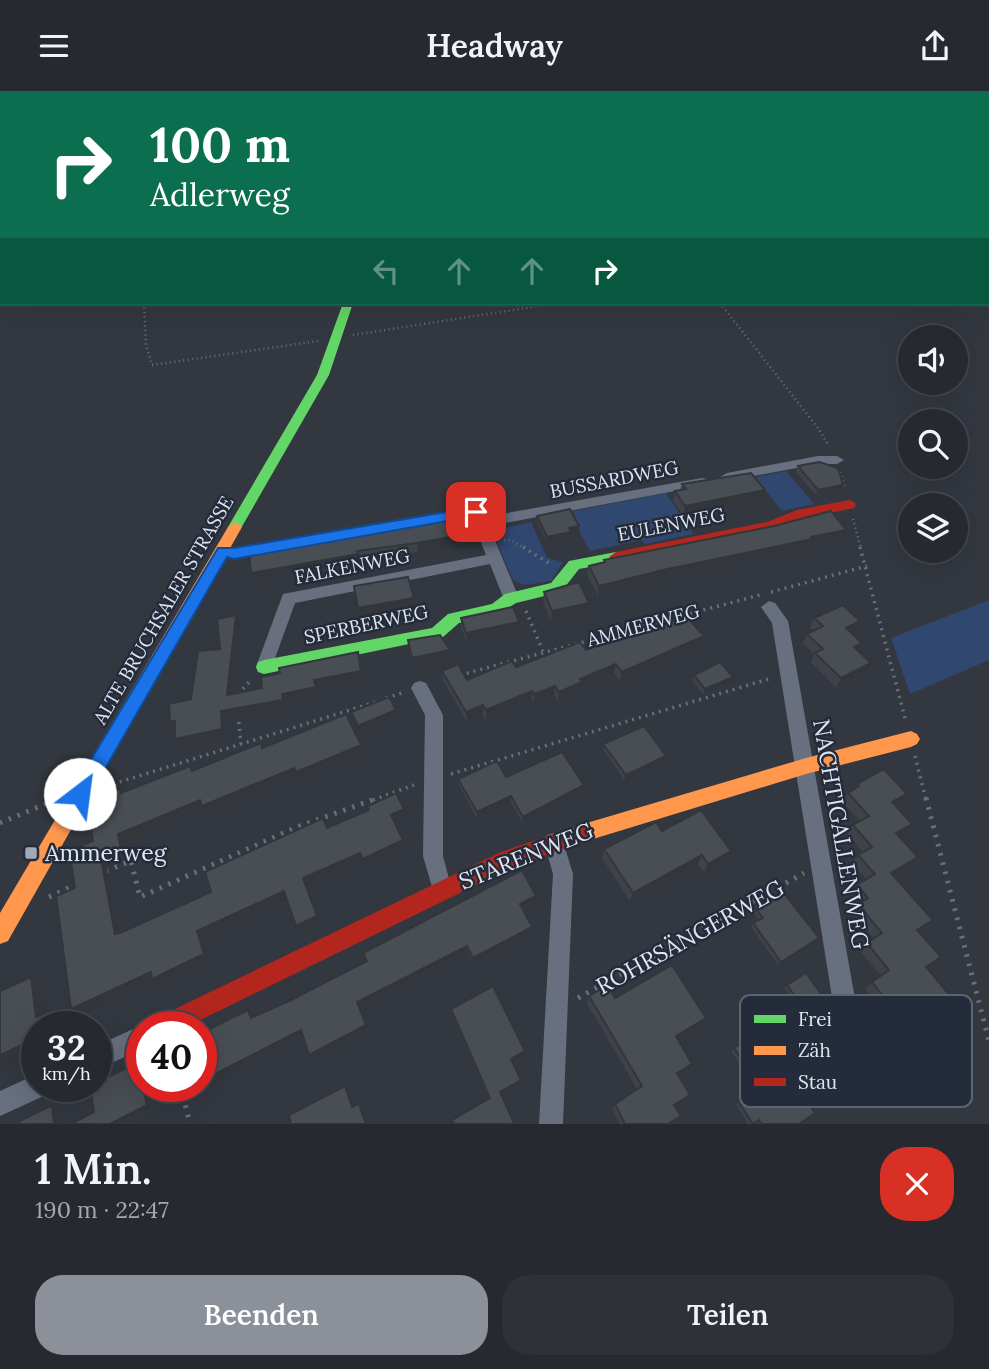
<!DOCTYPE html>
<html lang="de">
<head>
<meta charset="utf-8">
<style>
  :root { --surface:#262a30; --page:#2e3238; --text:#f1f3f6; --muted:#a4a7ab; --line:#42464c; --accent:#8c9099 }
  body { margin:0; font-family:Lora,serif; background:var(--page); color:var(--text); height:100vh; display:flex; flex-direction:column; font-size:26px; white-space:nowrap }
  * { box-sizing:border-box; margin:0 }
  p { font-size:23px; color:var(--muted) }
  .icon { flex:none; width:38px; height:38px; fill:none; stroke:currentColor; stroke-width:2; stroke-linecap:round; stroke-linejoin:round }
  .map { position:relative; height:1033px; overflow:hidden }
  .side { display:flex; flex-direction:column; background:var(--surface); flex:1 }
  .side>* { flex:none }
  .top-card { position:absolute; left:0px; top:0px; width:990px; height:214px; box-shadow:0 7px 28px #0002,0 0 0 2px var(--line); background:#0b6e4f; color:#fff; overflow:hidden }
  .tools { position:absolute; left:898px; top:234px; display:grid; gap:14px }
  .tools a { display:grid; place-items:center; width:70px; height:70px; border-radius:50%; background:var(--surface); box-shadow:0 7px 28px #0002,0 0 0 2px var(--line); font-size:35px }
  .speed { position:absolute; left:21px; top:920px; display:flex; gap:14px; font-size:35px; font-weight:700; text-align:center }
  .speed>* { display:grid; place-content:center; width:91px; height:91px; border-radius:50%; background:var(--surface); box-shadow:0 7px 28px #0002,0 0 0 2px var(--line); line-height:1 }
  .speed small { font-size:18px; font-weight:400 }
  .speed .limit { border:10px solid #d22; background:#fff; color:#111 }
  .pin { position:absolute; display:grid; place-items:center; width:60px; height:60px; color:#fff; margin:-30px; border-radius:14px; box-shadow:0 4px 10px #0006 }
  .me { position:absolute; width:77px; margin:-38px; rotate:30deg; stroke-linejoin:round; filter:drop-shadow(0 0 5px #0008) }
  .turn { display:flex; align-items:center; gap:24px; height:147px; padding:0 35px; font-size:32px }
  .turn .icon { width:91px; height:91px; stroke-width:2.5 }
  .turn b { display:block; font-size:49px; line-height:60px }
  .lanes { display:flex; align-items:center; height:66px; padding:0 35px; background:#0003; justify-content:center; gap:35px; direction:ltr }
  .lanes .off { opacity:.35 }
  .round { display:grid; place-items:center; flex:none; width:74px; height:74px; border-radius:28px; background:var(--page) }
  .headline { display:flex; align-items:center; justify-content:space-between; height:119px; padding:0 35px }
  h1 { font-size:42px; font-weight:600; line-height:52px }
  .button { display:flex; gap:14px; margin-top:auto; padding:14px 35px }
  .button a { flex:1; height:80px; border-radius:28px; background:var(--accent); color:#fff; font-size:28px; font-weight:600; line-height:80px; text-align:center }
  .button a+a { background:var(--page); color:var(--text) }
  header { display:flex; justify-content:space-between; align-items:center; height:91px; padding:0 35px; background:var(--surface); font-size:32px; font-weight:600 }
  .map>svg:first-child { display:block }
</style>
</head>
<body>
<header><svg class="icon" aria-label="menu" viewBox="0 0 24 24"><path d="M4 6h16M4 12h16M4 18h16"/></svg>Headway<svg class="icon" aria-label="share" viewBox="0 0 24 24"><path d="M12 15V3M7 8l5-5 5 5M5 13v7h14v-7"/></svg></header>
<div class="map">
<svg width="989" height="1033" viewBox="0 0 989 1033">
  <rect width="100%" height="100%" fill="#333840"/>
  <path fill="#304770" d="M786,380l28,33 -32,7 -27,-34z
    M666,402l27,41 -48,10 -3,-4 -52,11 -21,-39z
    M531,431l16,36 16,4 -12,19 -27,4 -11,-5 -21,-49z
    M989,509v60l-79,34 -19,-56z"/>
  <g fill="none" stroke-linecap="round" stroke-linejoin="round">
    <path stroke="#696f7a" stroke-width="2.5" stroke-dasharray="1 3.5" stroke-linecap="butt" d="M144,212l2,42 6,20 166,-24
      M720,212l98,125 11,18
      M353,244l205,-32
      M840,381l5,16
      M853,428l8,30
      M504,449h7l15,9"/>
    <path stroke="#696f7a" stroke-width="3.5" stroke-dasharray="2 5" stroke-linecap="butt" d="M523,456l29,18
      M860,456l46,175
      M771,501l96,-26
      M526,520l17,40
      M460,584l300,-80
      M238,603l14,-15
      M386,607l16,-5
      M238,624l3,29
      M915,665l11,44
      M451,683l321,-96
      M113,693l266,-83
      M373,709l41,-15"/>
    <path stroke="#696f7a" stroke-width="5" stroke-dasharray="2.5 7" stroke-linecap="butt" d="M926,707l63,243
      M0,732l48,-20
      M106,780l25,-10 9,36 157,-70 81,-29
      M49,806l28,-13
      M578,907l226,-125
      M181,996l9,37"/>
    <path stroke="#687080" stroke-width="3.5" d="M253,2l16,-2"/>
    <path fill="#687080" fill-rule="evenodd" d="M2,150v6l-2,1v-6z
      M818,365h19l7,4 -7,4h-19l-91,17 -7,-4 7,-4z
      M702,387l5,1 2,3 -2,3 -218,41 30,72 -2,4h-12l-15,-38 -195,39 -25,69h-12l-2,-5 27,-73 203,-39 -15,-38 -32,6 -7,-5 2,-3 42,-8 5,2 4,8z
      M268,452l5,1 2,4 -2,4 -39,6 -16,-3 -2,-4 7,-5 11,2z
      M769,510l6,2 13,18 80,451 -4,8 -8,4 -8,-4 -4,-8 -72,-449 -11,-16z
      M420,590l6,2 17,32v141l9,34 -3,7 -7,3 -7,-3 -12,-41 2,-141 -14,-27 3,-5z
      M554,742l7,2 12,39 -10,250h-24l14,-250 -9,-32 3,-7z
      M142,934l5,2h-5v22l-46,21v-24z
      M37,983v13h12l-3,8 -46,21v-25z"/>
    <path fill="#63d668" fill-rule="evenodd" d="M0,86h2v4h-2z
      M343,212h10l-24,72 -89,155h-10l-2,-3 89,-152z
      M616,461l7,5 -2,4 -42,8 -18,23 -45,11 -19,12 -38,8 -16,14 -179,37 -6,-2 -2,-5 2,-5 6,-2 168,-32 16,-14 44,-10 13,-10 46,-11 18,-22z"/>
    <path fill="#ff974d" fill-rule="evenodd" d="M235,431l7,5 -234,414 -8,3v-31l228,-386z
      M911,640l6,3 3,5 -3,5 -6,3 -105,27 -226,69 -7,-3 -3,-6 3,-6 7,-3 226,-67z"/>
    <path fill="#b3261e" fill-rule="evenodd" d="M276,0h8l2,2h-9z
      M519,0h8l1,2h-8z
      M849,409l5,2 2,3 -2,3 -54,11 -30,12 -154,31 -7,-5 7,-5 151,-30 30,-12z
      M580,734l7,3 3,6 -3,6 -74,27 -327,160h-35l3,-8 347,-167z"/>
  </g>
  <path fill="#3f4248" d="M798,375l45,19 -2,5 -25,5 -20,-23z
    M682,393l80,16 -79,15 -10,-14 2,-10 5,-1z
    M537,425l42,10v5l-8,2v4l-24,5 -10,-21z
    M842,448l-33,7 -1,2 -147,31 -63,17 -11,-21 2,-9 15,-3v-3z
    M465,450l-10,2 1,2 -38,7 -59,8 1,3 -106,19 -5,-31z
    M544,501l45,11 -1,9 -37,8 -8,-18z
    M461,527l58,14 -52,11 -6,-15z
    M814,527l41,12 -4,2 11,11 -4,8 13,12 -5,10 -30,15 -25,-26 3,-7 -11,-12 4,-9 6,-3 -3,-3z
    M646,541l55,14 -81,35 -6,-8 -33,14v5l-23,9 -4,-6 -20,9 -2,-4 -46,20 -3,-5 -16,7 -24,-42 -1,-9 25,9 119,-30z
    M408,549l42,10v11l-36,7 -5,-18z
    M694,584l37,7 -28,12 -11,-14z
    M603,653l62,17 -41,19 -21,-31z
    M506,686l78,8 -1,7 -60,31 -12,-20 -34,16 -18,-34 -1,-6z
    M857,693l44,19 -6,3 17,18 -7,8 -7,4 20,21 -8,8 -16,10 39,45 -8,8 -6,4 13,32 -6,4 10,41 -15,64 -9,6 -36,-48 14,-11 -25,-31 16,-13 -21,-25 7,-8 7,-4 -22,-27 8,-9 -9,-10 6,-8 9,-6 -14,-16 6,-8 5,-3 -16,-19 6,-8 7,-4 -18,-19 6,-9 5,-3z
    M662,740l69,20 -4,9 -23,12 -6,-8 -68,37 -28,-43 2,-9z
    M536,805v5l-14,7 10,24 -59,31 -6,-13 -108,56 8,23 -55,30 -9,-24 -88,44 33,-69 4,7 39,-17 75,-39z
    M754,816l62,35 -38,23 -27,-38 2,-4 6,-3 -7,-9z
    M787,894l37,13 -3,3 -19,12 -18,-25z
    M589,905l26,2 87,27 -24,14 10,31 -9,5 6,25 -10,7 1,14 -5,3h-51l-8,-15 3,-5 22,-15 -50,-86z
    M451,918l74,42 -1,5 -11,6 8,18v4l-19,11 12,29h-61l-1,-4 37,-21 -37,-85z
    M804,946l-10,6 2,20 7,18 -6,4 2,39h-42l-1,-2 -3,2h-5l-12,-20 20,-15 -25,-38 3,-3z
    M918,986l11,14 -26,16 -10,-14z"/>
  <path fill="#33363b" d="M100,0h67l-12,2h-55z
    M843,394l-2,5 -25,5 2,-5z
    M765,399l-3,10 -79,15 2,-9z
    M579,435v5l-8,2v4l-24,5v-5l22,-9z
    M846,439l-4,9 -33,7 -1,2 -147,31 -63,17 1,-10 64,-16z
    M464,440l1,10 -10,2 1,2 -38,7 -1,-9z
    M358,463l2,9 -106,19 -3,-9z
    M414,507l1,10 -55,9 -2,-9z
    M589,512l-1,9 -37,8 1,-9z
    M236,524l4,8 -10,80 -3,-8z
    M860,530l-5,9 -14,7 5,-9z
    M519,531v10l-52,11 -1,-10z
    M704,545l-3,10 -81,35 2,-9z
    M862,552l-5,10 -3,-6z
    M450,559v11l-36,7 -2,-10z
    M871,572l-5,10 -30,15 5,-10z
    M616,573l-2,9 -33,14v5l-23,9 1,-9 21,-13z
    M361,580l2,8 -46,10 1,7 -33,6v6l-61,12 2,17 -46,10 -5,-8 46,-28 61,-17 32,-14z
    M733,586l-2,5 -28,12 2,-5z
    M555,595l-1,9 -20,9 1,-10z
    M532,600v9l-46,20v-10z
    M483,614v10l-16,7 -1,-10z
    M396,619l1,5 -38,16 -1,-5z
    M175,630l4,8 -5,1 -4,-8z
    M361,654l2,9 -64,27 -3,-9z
    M666,665l-1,5 -41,19 2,-5z
    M294,677l3,9 -90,38 -3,-6 -80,34 3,15 -20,9 14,74 -6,-7 -14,-75 17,-25 82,-34z
    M584,694l-1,7 -60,31v-6z
    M907,703l-6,9 -15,8 6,-9z
    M511,705v7l-34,16v-7z
    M404,718l2,9 -13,6 -2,-9z
    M912,733l-7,8 -16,9 7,-8z
    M403,749l2,9 -40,18 -2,-8z
    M731,760l-4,9 -23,12 4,-8z
    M360,762l2,8 -55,25 14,38 -21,10 -4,-8 7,-48z
    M702,764l-4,9 -68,37 3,-8z
    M918,766l-8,8 -26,16 7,-8z
    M284,800l3,8 -84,39 6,23 -51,24 -4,-5 -75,35 -8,-6 126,-78z
    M536,805v5l-17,8 1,-5z
    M933,829l-8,8 -15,9 7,-7z
    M532,836v5l-59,31v-5z
    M819,847l-3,4 -38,23 3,-3z
    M467,855v4l-108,56 8,23 -55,30 -3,-4 48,-53z
    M31,886l14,11 5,39 -14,-10z
    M49,921l14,10v5h-13z
    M706,927l-4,7 -30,18 4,-7z
    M301,939l3,4 -89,45 -4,-3z
    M37,947v16l-37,18v-17z
    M525,960l-1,5 -13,7v-4z
    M138,971l4,3v14z
    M692,973l-4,6 -15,9 4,-6z
    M521,989v4l-21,12v-4z
    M143,996h4l4,20 -32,17h-9z
    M690,1004l-5,5 -15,10 4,-5z
    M52,1014l5,3 2,16h-5z"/>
  <path fill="#494d54" stroke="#33363b" stroke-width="2" d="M819,371l19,6 5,17 -25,5 -20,-24z
    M751,382l14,17 -80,16 -10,-15 11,-2 -4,-5z
    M570,418l9,17 -10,2 2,4 -24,5 -10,-21z
    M831,420l15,19 -35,7 1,2 -149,31 -64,16 -10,-20 16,-4 -1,-2 170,-34z
    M458,422l6,18 -10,2 1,3 -38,7 -60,8 1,3 -107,19 -2,-22z
    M408,486l6,21 -56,10 -4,-22z
    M579,491l10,21 -37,8 -8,-19z
    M843,514l17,16 -14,7 16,15 -8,4 17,16 -30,15 -26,-25 8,-4 -16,-15 16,-8 -9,-8z
    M513,516l6,15 -53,11 -5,-15z
    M236,524l-9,80 35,-7 -1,-11 19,-4 -1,-5 79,-16 3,19 -47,9 2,7 -34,7 1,6 -62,11 1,18 -47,10v-18l-5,1 -1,-18 22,-5 7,-48 22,-2 -3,-30z
    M685,524l19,21 -82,36 -6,-8 -36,15 2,3 -23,10 -4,-6 -20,8 -3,-3 -46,19 -3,-5 -17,7 -24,-41 16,-7 9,16 45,-19 4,6 64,-25 6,8 57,-23 3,5z
    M440,544l10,15 -38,8 -4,-18z
    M720,571l13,15 -28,12 -11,-14z
    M389,606l7,13 -38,16 -7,-14z
    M346,623l15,31 -65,27 -2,-4 -92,38 -2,-6 -82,34 3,16 -20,9 14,75 5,-1 91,-41 -6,-20 118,-54 4,10 42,-18 -1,-4 28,-13 8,16 -13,6 12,25 -40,19 -3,-6 -57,25 14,38 -21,10 -12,-35 -87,40 7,23 -52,25 -1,-7 -80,37 -15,-113 19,-8 -6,-37 24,-10 -7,-39 34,-13 1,4 69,-27 2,5 69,-28 1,5z
    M644,635l22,30 -40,19 -23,-31z
    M562,661l22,33 -61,32 -12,-21 -34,16 -19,-33 39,-18 9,16z
    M884,678l23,25 -15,8 20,22 -16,9 22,24 -27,16 42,47 -16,10 24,27 -15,10 26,31 -16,11 28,34 -43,30 -38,-48 15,-10 -26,-33 17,-12 -22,-27 15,-10 -24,-29 10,-6 -11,-13 18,-11 -17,-19 14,-8 -19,-22 16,-9 -21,-23 11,-7 -2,-2z
    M701,719l30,41 -23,13 -6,-9 -69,38 -29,-44 52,-27 6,9z
    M522,779l14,26 -16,8 12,23 -59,31 -6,-12 -110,56 9,23 -57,30 -8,-25 -90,46 -10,-43 47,-23 3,8 40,-18 76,-39 -4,-8z
    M782,800l37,47 -38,24 -28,-39 10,-5 -9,-11z
    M672,874l34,53 -30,18 16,28 -15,9 13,22 -16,10 7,11 -13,8h-43l-10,-20 27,-18 -53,-90 19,-11 7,13z
    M806,882l18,25 -19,12 -18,-25z
    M31,886l5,40 13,-5 1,15h-13v11l-37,17v-64z
    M493,895l32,65 -14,8 10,21 -21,12 14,31 -2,1h-58l-2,-4 38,-22 -39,-89z
    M792,920l16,23 -14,8 10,15 -9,6 11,16 -10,6 19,28 -16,11h-37l-3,-4 -6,4 -15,-23 21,-14 -25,-39z
    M138,971l4,17v8h1l4,18 -37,19h-39l23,-12 -4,-25h6v-4z
    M345,995l7,21 7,-3 7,20h-75l-2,-9z
    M52,1014l2,19h-40z"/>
  <path fill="#1a73e8" stroke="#114b97" stroke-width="2" d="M476,416l7,5 -2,3 -247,44 -7,-2 -140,243 -7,2 -6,-2 -3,-6 3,-6 144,-240h16z"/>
  <rect fill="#a3a9b2" stroke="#242c3b" stroke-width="2.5" x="24" y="755" width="14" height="14" rx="3.5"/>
  <g text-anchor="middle" stroke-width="5" stroke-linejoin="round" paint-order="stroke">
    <g font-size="19" fill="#e0e6ef" stroke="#242c3b">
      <text transform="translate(614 388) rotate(-11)" y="7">BUSSARDWEG</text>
      <text transform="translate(671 433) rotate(-11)" y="7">EULENWEG</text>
      <text transform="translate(352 475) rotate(-11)" y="7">FALKENWEG</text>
      <text transform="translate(163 519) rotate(-60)" y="7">ALTE BRUCHSALER STRASSE</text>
      <text transform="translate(366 533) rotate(-12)" y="7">SPERBERWEG</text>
      <text transform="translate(643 534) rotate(-15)" y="7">AMMERWEG</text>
    </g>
    <g font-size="23" fill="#e0e6ef" stroke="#242c3b">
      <text transform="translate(841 743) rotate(80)" y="8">NACHTIGALLENWEG</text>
      <text transform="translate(526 765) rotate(-22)" y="8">STARENWEG</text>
      <text transform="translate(690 846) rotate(-29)" y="8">ROHRSÄNGERWEG</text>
    </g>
    <g font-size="23" fill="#e0e6ef" stroke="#242c3b" text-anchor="start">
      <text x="45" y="770">Ammerweg</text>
    </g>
  </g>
  <rect x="740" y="904" width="232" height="112" rx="10" fill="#242c3b" stroke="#5c6471" stroke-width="2"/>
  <rect x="754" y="924" width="32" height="8" fill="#63d668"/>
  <rect x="754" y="955" width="32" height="9" fill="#ff974d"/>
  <rect x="754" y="987" width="32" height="8" fill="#b3261e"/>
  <g font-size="19" fill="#e0e6ef">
    <text x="798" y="935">Frei</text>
    <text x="798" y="966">Zäh</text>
    <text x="798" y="998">Stau</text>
  </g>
</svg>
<div class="tools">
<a><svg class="icon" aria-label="sound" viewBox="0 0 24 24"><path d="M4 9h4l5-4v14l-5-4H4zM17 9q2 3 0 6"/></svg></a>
<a><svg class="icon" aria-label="search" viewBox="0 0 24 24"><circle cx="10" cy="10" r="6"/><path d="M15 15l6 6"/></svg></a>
<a><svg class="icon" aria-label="layers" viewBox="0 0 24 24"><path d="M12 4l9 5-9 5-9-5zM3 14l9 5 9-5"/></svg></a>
</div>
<div class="speed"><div>32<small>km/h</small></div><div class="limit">40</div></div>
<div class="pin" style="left:476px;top:421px;background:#d93025"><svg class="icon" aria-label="arrive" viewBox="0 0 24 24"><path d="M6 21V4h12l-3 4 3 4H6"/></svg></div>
<svg class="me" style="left:80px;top:703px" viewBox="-20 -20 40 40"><circle r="19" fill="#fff"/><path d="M0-13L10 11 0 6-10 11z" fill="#1a73e8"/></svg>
<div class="top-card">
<div class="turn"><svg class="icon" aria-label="right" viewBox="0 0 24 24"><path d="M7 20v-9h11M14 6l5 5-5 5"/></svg><div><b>100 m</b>Adlerweg</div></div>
<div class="lanes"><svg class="icon off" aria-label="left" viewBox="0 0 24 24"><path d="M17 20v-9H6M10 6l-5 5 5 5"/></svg><svg class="icon off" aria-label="ahead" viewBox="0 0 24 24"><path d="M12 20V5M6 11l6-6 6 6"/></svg><svg class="icon off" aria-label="ahead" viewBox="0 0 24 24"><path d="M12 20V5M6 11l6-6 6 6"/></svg><svg class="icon" aria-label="right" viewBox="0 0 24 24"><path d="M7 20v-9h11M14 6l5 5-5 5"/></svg></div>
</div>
</div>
<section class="side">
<div class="headline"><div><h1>1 Min.</h1><p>190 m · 22:47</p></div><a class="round" style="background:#d93025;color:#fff"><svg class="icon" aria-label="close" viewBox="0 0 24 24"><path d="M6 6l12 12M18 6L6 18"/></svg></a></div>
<div class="button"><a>Beenden</a><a>Teilen</a></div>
</section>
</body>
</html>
